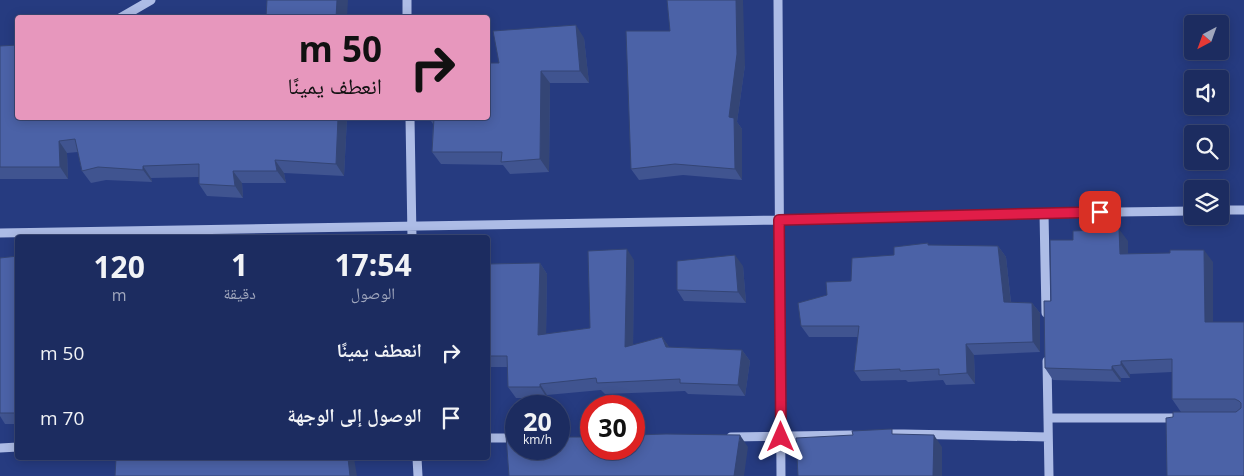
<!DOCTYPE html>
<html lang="ar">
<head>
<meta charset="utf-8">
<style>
  :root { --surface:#1c2c60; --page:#253466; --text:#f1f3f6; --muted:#a0a7bd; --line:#3a4875 }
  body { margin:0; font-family:"Open Sans","Noto Naskh Arabic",sans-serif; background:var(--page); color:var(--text); direction:rtl; height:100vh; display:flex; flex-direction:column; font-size:19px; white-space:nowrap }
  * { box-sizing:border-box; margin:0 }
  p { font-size:16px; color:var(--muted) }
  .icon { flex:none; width:28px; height:28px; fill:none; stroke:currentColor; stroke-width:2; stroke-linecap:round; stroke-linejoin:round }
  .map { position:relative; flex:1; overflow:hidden; direction:ltr }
  .panel { position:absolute; left:15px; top:235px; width:475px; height:225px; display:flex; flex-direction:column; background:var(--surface); border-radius:5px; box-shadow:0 2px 12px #0003,0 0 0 1px var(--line); direction:rtl }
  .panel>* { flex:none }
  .top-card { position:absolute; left:15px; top:15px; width:475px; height:105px; border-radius:5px; box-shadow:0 2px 12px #0003,0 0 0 1px var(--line); direction:rtl; background:#e797bd; color:#111; overflow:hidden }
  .needle { width:32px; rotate:221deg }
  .fabs { position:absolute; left:1184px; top:15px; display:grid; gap:10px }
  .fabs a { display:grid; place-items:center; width:45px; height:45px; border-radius:5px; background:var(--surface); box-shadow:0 2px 12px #0003,0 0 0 1px var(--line); font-size:25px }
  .speed { position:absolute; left:505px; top:395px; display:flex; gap:10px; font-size:25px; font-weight:700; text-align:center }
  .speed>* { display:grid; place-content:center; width:65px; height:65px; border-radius:50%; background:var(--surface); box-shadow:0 2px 12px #0003,0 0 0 1px var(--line); line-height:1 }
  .speed small { font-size:12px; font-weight:400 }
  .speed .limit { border:8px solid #d22; background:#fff; color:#111 }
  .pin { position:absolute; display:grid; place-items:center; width:42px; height:42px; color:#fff; margin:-21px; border-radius:10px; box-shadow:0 2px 8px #0006 }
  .me { position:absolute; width:55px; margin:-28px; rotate:0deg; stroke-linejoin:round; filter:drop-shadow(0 0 4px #0008) }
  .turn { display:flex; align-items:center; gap:18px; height:105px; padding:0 25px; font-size:22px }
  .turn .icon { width:65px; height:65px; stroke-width:2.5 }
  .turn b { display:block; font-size:35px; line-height:42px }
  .eta { display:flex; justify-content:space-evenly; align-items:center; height:85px; text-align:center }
  .eta b { font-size:30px; font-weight:700; line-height:35px }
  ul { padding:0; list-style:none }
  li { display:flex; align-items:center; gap:15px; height:65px; padding:0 25px }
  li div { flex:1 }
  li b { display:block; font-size:19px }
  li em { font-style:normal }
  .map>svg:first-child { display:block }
</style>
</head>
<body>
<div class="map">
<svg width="1244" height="476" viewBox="0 0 1244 476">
  <rect width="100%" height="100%" fill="#263b80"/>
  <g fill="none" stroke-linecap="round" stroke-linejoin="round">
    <path stroke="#adbce6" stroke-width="9" d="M407,0v18
      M778,0l3,476
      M120,18l31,-18
      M410,118l2,120
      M1220,210h24
      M1044,213l2,100
      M0,233l779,-13 265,-7 148,-2
      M1047,361l2,115
      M1048,418h128
      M884,434h20l144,3
      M731,437l120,-2
      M488,438h28
      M0,448l18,-1
      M417,458l1,18"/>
  </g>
  <path fill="#405490" d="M584,38l5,45h-39l-1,89 -39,2 -7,-9 -62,-1 -9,-12 1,-28 -4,-6h59l11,-55z
    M0,46l347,72 -3,58 -60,-3 2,10h-44l1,15 -36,-2 -8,-12v-7l-48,1 1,4 -46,-2 -15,3 -9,-12 -4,-19 -11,1 1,26h-68z
    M745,65l-8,57 5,7v51l-59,-5 -44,5 -8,-11z
    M1128,241v13l85,8v60h31v154l-71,-59 8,-5 -9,-13v-27l-42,2v4h-9v4l-68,-2 -8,-12 6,-67z
    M930,245l68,1 8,11 5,45 21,1 8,10v39l-66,3 1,29 -29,1 -3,-5 -35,2 -2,-2 -45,1 -7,-10 4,-34h-49l-8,-11 26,-31 67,-40z
    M18,256v168h-13l-5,-8v-158z
    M634,260l-1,85 29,-8 7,10 73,3 8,11 -5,35 -57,-2 -3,-3 -80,3 -4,-4 -54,5v3h-31l-8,-11v-20h-20v-104v1l52,-1 7,11 -1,60 44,-6z
    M743,266l3,37 -62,-2 -7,-11z"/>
  <path fill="#344575" d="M337,0h11l-1,18h-11z
    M736,0h7l2,65 -8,57 5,7v51l-7,-11 -6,-52z
    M576,25l8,13 5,45 -9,-12z
    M541,71l9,12 -1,89 -9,-13z
    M338,118h9l-3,58 -8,-12z
    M59,141l8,12 1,26 -8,-12z
    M275,160l9,13 2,10 -9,-12z
    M143,166l8,12 1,4 -9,-12z
    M233,171l9,12 1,15 -8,-12z
    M1119,229l9,12v25l-8,-12z
    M998,246l8,11 6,56 -8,-11z
    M627,249l7,11 -1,98 -8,-11z
    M1204,250l9,12v73l-8,-13z
    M735,255l8,11 3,37 -8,-11z
    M540,263l7,11 -1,72 -8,-11z
    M1032,303l8,10v39l-7,-10z
    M662,337l8,11 -4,-1z
    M966,344l8,11 1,29 -8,-11z
    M742,350l8,11 -5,35 -7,-11z
    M1121,361l9,13v4l-9,-13z
    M1112,366l9,12v4l-9,-12z
    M540,384l7,11v3l-7,-11z
    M740,435l8,12 -4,29h-10z
    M934,435l8,12v29h-9z
    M348,458h6l3,18h-7z"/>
  <path fill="#4b62a7" stroke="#344575" d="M267,0h70l-1,18 -70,-1z
    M667,0h69l1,54 -8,63 5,1 1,51 -60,-5 -44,5 -5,-138h44z
    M576,25l4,46h-39l-1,88 -39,3 1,-10h-70l2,-34h54v-55h11l-6,-32z
    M18,45v73h320l-2,46 -61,-4 2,11h-44l2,15 -36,-2v-20l-56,2v4l-45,-3 -16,4 -7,-32 -16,2 1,26h-60v-121z
    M1119,229l1,25 50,-1v-3h34l1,72h39v154h-77l-1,-58 7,-1v-5h63l5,-4v-5l-2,-2 -4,-2h-63v-40l-51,2v4l-9,1v4l-67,-2 -1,-67h7l-1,-61h23v-9z
    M928,243v2l70,1 6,56 28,1 1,39 -67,2 1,29 -28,2v-6l-39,2v-2l-46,2 5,-45h-58l-3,-23 29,-8 -1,-13 25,-1 1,-23 42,-3v-8z
    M627,249l-2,98 37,-10 4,10 76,3 -4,35 -58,-2v-4l-83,4 -1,-5 -56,6v3h-32l-1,-31h-19v-92l52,-1 -2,72 52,-7 -2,-77z
    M735,255l3,37 -61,-2v-29z
    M18,256v157h-18v-155z
    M892,429v5l42,1 -1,41h-135l-2,-38 57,-3 -1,-4z
    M666,434l74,1 -6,41h-225l-3,-40h10v13h43v-12h32v12h43v-14z
    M116,458h232l2,18h-235z"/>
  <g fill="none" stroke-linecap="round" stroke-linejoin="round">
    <g stroke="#92132f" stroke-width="12">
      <path id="route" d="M781,437l-2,-217 321,-8"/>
    </g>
    <use href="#route" stroke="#e11d48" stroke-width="9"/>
  </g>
</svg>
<div class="fabs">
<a><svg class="needle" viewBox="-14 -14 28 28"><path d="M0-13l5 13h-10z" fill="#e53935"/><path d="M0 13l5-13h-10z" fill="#a0a7bd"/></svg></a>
<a><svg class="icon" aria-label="sound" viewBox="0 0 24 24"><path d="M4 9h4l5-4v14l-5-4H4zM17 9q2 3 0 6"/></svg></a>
<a><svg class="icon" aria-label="search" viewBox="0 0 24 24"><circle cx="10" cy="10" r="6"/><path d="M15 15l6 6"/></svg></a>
<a><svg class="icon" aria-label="layers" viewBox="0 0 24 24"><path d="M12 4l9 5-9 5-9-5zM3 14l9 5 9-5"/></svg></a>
</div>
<div class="speed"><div>20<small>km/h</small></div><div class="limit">30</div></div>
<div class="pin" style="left:1100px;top:212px;background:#d93025"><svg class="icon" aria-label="arrive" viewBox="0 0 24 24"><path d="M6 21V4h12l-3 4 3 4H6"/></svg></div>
<svg class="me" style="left:781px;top:437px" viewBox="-20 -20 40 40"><path d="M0-17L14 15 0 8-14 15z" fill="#e11d48" stroke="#fff" stroke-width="4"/></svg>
<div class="top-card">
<div class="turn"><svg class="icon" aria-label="right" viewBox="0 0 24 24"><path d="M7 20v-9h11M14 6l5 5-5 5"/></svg><div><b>50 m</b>انعطف يمينًا</div></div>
</div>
<section class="panel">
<div class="eta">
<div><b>17:54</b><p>الوصول</p></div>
<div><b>1</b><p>دقيقة</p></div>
<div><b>120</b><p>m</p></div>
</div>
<ul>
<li><svg class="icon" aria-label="right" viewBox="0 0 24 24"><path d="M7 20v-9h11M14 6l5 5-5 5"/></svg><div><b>انعطف يمينًا</b></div><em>50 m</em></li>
<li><svg class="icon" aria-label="arrive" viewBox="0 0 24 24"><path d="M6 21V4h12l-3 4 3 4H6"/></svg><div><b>الوصول إلى الوجهة</b></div><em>70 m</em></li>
</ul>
</section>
</div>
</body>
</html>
